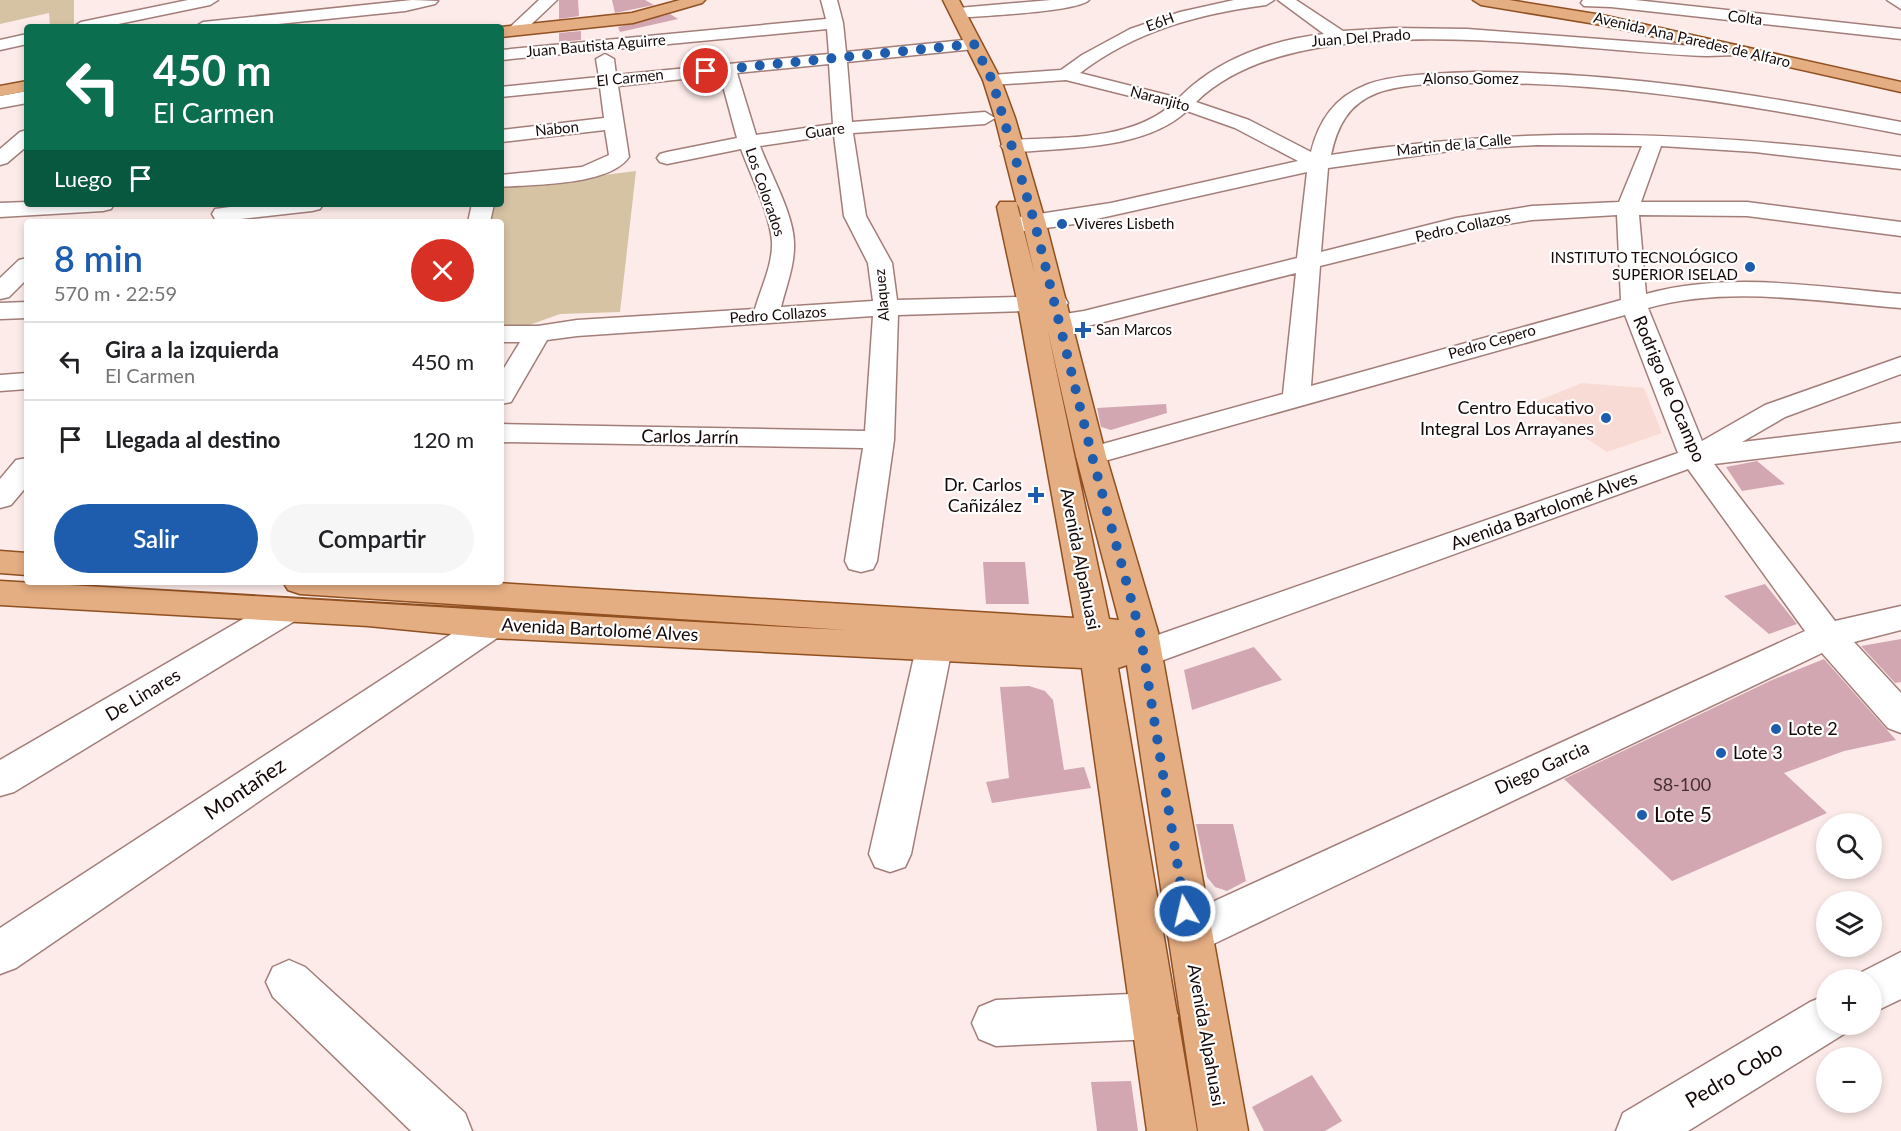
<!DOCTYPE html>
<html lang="es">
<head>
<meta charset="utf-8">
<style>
  :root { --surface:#fff; --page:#f6f6f6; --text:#202124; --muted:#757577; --line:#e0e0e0; --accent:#1e5dae }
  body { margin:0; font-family:Lato,sans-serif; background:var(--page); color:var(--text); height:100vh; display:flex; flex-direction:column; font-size:22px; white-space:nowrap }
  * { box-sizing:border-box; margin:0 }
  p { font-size:20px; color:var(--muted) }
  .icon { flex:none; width:33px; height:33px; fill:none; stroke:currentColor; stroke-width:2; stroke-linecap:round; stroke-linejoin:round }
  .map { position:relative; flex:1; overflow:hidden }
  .side { position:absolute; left:24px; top:219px; width:480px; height:366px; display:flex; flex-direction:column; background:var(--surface); border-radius:6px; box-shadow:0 3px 9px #0003 }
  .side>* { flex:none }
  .guide { position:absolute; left:24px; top:24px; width:480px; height:183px; border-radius:6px; box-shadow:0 3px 9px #0003; background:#0b6e4f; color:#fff; overflow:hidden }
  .buttons { position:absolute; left:1816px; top:813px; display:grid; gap:12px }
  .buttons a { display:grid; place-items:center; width:66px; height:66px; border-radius:50%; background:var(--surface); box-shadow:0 3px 9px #0003; font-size:30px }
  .pin { position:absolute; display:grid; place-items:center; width:51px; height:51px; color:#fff; margin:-26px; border:3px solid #fff; border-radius:50%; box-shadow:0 2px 6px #0007 }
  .me { position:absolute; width:66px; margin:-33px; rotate:351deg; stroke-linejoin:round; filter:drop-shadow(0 0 4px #0008) }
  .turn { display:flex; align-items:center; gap:21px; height:126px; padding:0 30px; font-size:27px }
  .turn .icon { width:78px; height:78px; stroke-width:2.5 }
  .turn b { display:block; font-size:42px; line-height:51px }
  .then { display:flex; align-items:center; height:57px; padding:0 30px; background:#0003; gap:12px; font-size:22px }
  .round { display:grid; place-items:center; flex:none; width:63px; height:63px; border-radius:32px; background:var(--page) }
  .head { display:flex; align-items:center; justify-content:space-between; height:102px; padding:0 30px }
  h1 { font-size:36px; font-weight:600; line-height:45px; color:var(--accent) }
  .button { display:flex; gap:12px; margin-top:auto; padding:12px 30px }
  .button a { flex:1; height:69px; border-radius:36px; background:var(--accent); color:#fff; font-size:24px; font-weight:600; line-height:69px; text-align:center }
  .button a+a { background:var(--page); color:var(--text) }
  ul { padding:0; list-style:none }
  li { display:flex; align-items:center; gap:18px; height:78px; padding:0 30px; border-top:2px solid var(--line) }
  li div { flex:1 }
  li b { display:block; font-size:22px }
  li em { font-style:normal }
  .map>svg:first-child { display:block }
</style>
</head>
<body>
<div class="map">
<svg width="1901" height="1131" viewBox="0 0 1901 1131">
  <rect width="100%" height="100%" fill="#fcebe9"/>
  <path fill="#f9dbd6" d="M1582,383l62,5 18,45 -55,19 -75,-49z"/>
  <path fill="#d6c3a4" d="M0,0h74v25l-24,2 -1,-14 -49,11z
    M636,171l-16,141 -60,2 -42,15h-17v-107h-11l2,-18h9v-16z"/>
  <path fill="#d2a7b2" d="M559,0h19l1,16 -20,3z
    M612,0h33l9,5 -39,8z
    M670,14l8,5 -58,13 -2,-5z
    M581,31v9l-22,2v-9z
    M1166,404l1,9 -56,17 -10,-3 -4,-19z
    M1757,461l28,23 -43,7 -16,-24z
    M983,562h42l4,42h-43z
    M1765,584l32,40 -28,10 -45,-38z
    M1901,639v43l-6,1 -34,-37z
    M1254,647l28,33 -90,30 -8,-40z
    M1824,659l72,81 -52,11 -60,22 43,40 -155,68 -108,-102 208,-99z
    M1029,686l16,5 8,9 11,70 20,-3 7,21 -99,15 -6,-21 23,-4 -9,-91z
    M1196,824h37l13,57 -19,10 -12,-4 -8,-10z
    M1312,1075l30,46 -17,10h-61l-12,-24z
    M1131,1081l7,50h-41l-6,-49z"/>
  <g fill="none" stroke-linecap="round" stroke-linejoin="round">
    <g stroke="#a37e79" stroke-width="3">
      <path id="minor" d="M188,0h30l-8,5 -106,22h-31l8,-5z
        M412,0l26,1 -3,3 -30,7 -156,16h-54l8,-5z
        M539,0h18l-36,34h-12l-2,-3 2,-3z
        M821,0h16l6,23 3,29 128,-13 8,5 -8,5 -127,13 5,60 133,-10 10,6 -10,6 -132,9 13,83 26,47 5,37 159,-4 9,2 3,5 -3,5 -9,2 -158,5 -4,125 -17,121 -4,8 -12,3 -12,-3 -4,-8 18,-113 -362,-6v-18l364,7 8,-115 -296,20 -30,4 -36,62 -10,2v-31l19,-31h-19v-16h37l39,-6 178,-11c6,-21 18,-45 17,-67 -2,-28 -21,-66 -31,-93l-74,15 -7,-2 -3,-4 3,-4 7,-2 70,-14 -17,-63 -102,11 11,71c-20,29 -95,27 -128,30v-12l81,-8 27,-12 -4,-25 -104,12v-12l103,-12 -4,-31 -99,10v-10l98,-10 -3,-18 9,-5 9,5 2,16 213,-21 -2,-25 -326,31v-10l325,-31zM829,64l4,60 -77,11 -19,-62zM834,135l10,81 24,47 5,38 -92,6c5,-20 14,-43 13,-64 0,-28 -24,-70 -34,-97z
        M1051,0h38c-11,12 -110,16 -131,18l-8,-5 8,-5z
        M1234,0h40l-8,5c-68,9 -131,26 -186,68l99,25c38,-39 92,-58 145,-64l-46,-34h18l47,31 50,-3 74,1 224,17 46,-1 8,5 -8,5 -30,1c-138,-4 -407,-56 -511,46l53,18 62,32c8,-32 24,-55 55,-67 26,-11 79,-12 108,-13 143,-1 287,23 427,50v12c-139,-27 -282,-52 -424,-51 -29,0 -73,0 -100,10 -29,11 -40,34 -46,62 193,-31 376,-23 570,2v12l-146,-17 -94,-6 -20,56h106l154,20v14l-154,-20 -108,-1 7,79c82,-23 171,-7 255,0v14c-83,-6 -172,-23 -253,0l54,133 63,-36 136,-48v17l-116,43 -43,25 159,-19v18l-187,23 121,157 66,-15v24l-47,12 47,51v40l-13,-5 -66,-75 -617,295 -16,6 -16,-6 -6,-14 6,-14 632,-289 -117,-162 -530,193 -13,4 -13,-4 -5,-9 5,-9 546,-191 -53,-138 -524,147 -10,3 -10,-3 -5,-6 5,-6 202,-56 13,-121 -212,54 -49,6 -9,-3 -4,-5 4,-5 58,-9 213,-53 10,-86 -233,52 -49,7 -21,-1 -3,-5 3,-5 8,-2 99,-15 187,-42 -63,-33 -48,-17c-36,33 -96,36 -141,39 -14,1 -29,3 -42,0l-3,-4 3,-4 7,-2c50,-3 118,1 159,-34l-104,-26 -74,5 -9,-5 9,-5 69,-5 21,-15 48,-26 50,-17zM1537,145l105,1 -23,56 -87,4 -76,12 -135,34 7,-84 136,-19zM1617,215l4,85 -310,86 9,-120 137,-34 75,-12z
        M1583,0h52l266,29v10l-290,-32 -27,-1 -3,-3z
        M1887,0h14v9z
        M27,34v10l-27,6v-10z
        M27,91v12l-27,5v-12z
        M27,130v16l-20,17 -7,2v-16l20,-17z
        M27,202v2h87l-3,5 -8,2 -103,6v-14z
        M253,204h70l-3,5 -8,2 -89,10 -8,-2 -3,-5 3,-5z
        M472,204h22l-4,18h-22z
        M27,258v21l-18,18 -9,2v-21l19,-18z
        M27,302v16l-27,1v-16z
        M27,373v16l-27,2v-16z
        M27,458v28l-16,19 -11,3v-29l16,-19z
        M286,598l12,3 5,9 -5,9 -284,173 -14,4v-36l274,-159z
        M491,612l12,4 5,9 -5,9 -487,334 -16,6v-46l479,-312z
        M934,635l13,4 5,9 -41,206 -6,13 -15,5 -15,-5 -6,-13 47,-206 5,-9z
        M1901,952v47l-29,14v-33h-18l2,-5z
        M289,960l16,7 160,146 7,18h-61l-138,-134 -7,-15 7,-15z
        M1154,993l17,7 7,16 -7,16 -17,7 -158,7 -17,-7 -7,-16 7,-16 17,-7z
        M1827,995v29h21l-4,10 -156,97h-72l7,-18 187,-111z"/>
    </g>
    <g stroke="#915020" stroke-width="3">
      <path id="major" d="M680,0h25l-3,3 -69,20 -132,14v-10l131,-14z
        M943,0h16l42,80 14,38 31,106 60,232 52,176 90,499h-50l-71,-466 -9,3 79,463h-50l-65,-463 -591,-30 -123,-12 -368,-21v-24c282,16 564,35 847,49l-547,-36 -12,-4 -5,-8h198l593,36 -57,-318 -20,-93 3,-5h16l3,5 16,68 -40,-157 -12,-38zM1047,327l29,129 43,164 -10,-1z
        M1473,0h36l93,15 299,67v10l-299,-67 -121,-20z
        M27,81v10l-27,5v-10z
        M0,551l27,2v22l-27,-2z"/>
    </g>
    <use href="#minor" fill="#fff" fill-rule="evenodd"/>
    <use href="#major" fill="#e5ad82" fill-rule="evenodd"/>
  </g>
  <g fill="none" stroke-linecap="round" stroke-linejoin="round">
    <path stroke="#1e5dae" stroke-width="10" stroke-dasharray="0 18" d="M706,71l268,-27 18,36 43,144 57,232 48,176 45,279"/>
  </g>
  <g fill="#1e5dae" stroke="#fff" stroke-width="2">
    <circle cx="1062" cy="224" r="6"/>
    <circle cx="1750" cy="267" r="6"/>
    <path d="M1080 321h6v6h6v6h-6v6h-6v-6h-6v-6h6z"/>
    <circle cx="1606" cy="418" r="6"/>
    <path d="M1033 486h6v6h6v6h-6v6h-6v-6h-6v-6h6z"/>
    <circle cx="1776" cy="729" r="6"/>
    <circle cx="1721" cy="753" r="6"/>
    <circle cx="1642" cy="815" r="6"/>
  </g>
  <g text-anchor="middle" stroke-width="4.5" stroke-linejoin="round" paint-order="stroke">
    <g font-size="15" fill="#150807" stroke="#fff">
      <text transform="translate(1745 18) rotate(7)" y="5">Colta</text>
      <text transform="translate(1160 22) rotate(-20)" y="5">E6H</text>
      <text transform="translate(1361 38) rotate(-4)" y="5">Juan Del Prado</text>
      <text transform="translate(1692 40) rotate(13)" y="5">Avenida Ana Paredes de Alfaro</text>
      <text transform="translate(596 46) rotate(-5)" y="5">Juan Bautista Aguirre</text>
      <text transform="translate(630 78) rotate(-6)" y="5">El Carmen</text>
      <text x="1471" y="84">Alonso Gomez</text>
      <text transform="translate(1160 99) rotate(15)" y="5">Naranjito</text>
      <text transform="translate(557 129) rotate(-6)" y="5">Nabon</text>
      <text transform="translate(825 131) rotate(-8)" y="5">Guare</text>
      <text transform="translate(1454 145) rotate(-6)" y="5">Martin de la Calle</text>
      <text transform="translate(765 192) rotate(71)" y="5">Los Colorados</text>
      <text transform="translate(1463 227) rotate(-12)" y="5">Pedro Collazos</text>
      <text transform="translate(882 295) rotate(-95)" y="5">Alaquez</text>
      <text transform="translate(778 315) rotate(-4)" y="5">Pedro Collazos</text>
      <text transform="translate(1492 342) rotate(-16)" y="5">Pedro Cepero</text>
    </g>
    <g font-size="15" fill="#150807" stroke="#fff" text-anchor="start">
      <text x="1074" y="229">Viveres Lisbeth</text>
      <text x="1738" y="263" text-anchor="end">INSTITUTO TECNOLÓGICO<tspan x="1738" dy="17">SUPERIOR ISELAD</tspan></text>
      <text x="1096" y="335">San Marcos</text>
    </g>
    <g font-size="18" fill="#150807" stroke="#fff">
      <text transform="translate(1669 389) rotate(67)" y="6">Rodrigo de Ocampo</text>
      <text transform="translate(690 437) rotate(1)" y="6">Carlos Jarrín</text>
      <text transform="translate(1544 511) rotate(-20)" y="6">Avenida Bartolomé Alves</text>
      <text transform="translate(1080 559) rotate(79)" y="6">Avenida Alpahuasi</text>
      <text transform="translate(600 630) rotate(3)" y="6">Avenida Bartolomé Alves</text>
      <text transform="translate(143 695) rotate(-31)" y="6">De Linares</text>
      <text transform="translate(1542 768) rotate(-25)" y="6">Diego Garcia</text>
      <text transform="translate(1206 1035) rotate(80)" y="6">Avenida Alpahuasi</text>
    </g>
    <g font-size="18" fill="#150807" stroke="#fff" text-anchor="end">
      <text x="1594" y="414">Centro Educativo<tspan x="1594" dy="21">Integral Los Arrayanes</tspan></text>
      <text x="1022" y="491">Dr. Carlos<tspan x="1022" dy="21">Cañizález</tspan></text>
      <text x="1788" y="735" text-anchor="start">Lote 2</text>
      <text x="1733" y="759" text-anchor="start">Lote 3</text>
    </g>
    <g font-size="18" fill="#443032">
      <text x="1682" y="791">S8-100</text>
    </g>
    <g font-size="21" fill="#150807" stroke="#fff">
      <text transform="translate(245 789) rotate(-34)" y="7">Montañez</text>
      <text transform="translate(1734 1075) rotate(-31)" y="7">Pedro Cobo</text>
    </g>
    <g font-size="21" fill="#150807" stroke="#fff" text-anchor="start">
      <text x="1654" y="822">Lote 5</text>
    </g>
  </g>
</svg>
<div class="buttons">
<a><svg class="icon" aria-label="search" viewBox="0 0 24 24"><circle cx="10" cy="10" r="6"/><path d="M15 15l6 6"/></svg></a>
<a><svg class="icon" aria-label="layers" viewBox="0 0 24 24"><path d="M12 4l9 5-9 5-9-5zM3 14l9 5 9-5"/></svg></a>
<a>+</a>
<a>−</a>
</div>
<div class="pin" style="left:706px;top:71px;background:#d93025"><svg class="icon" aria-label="arrive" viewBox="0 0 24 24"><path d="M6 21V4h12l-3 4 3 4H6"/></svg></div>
<svg class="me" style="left:1185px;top:911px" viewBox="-20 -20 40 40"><circle r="17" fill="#1e5dae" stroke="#fff" stroke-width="3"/><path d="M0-11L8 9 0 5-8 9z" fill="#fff"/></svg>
<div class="guide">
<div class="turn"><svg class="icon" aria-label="left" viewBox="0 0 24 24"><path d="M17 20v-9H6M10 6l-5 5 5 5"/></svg><div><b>450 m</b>El Carmen</div></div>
<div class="then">Luego<svg class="icon" aria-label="arrive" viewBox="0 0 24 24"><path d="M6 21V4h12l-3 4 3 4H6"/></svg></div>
</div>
<section class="side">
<div class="head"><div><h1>8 min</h1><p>570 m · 22:59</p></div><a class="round" style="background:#d93025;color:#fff"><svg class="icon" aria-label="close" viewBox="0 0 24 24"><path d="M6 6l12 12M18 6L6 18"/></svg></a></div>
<ul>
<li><svg class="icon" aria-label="left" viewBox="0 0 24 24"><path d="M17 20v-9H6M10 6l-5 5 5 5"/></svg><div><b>Gira a la izquierda</b><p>El Carmen</p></div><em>450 m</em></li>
<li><svg class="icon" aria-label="arrive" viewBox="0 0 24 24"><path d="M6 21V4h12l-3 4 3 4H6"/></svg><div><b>Llegada al destino</b></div><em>120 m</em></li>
</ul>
<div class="button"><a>Salir</a><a>Compartir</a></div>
</section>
</div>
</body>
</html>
